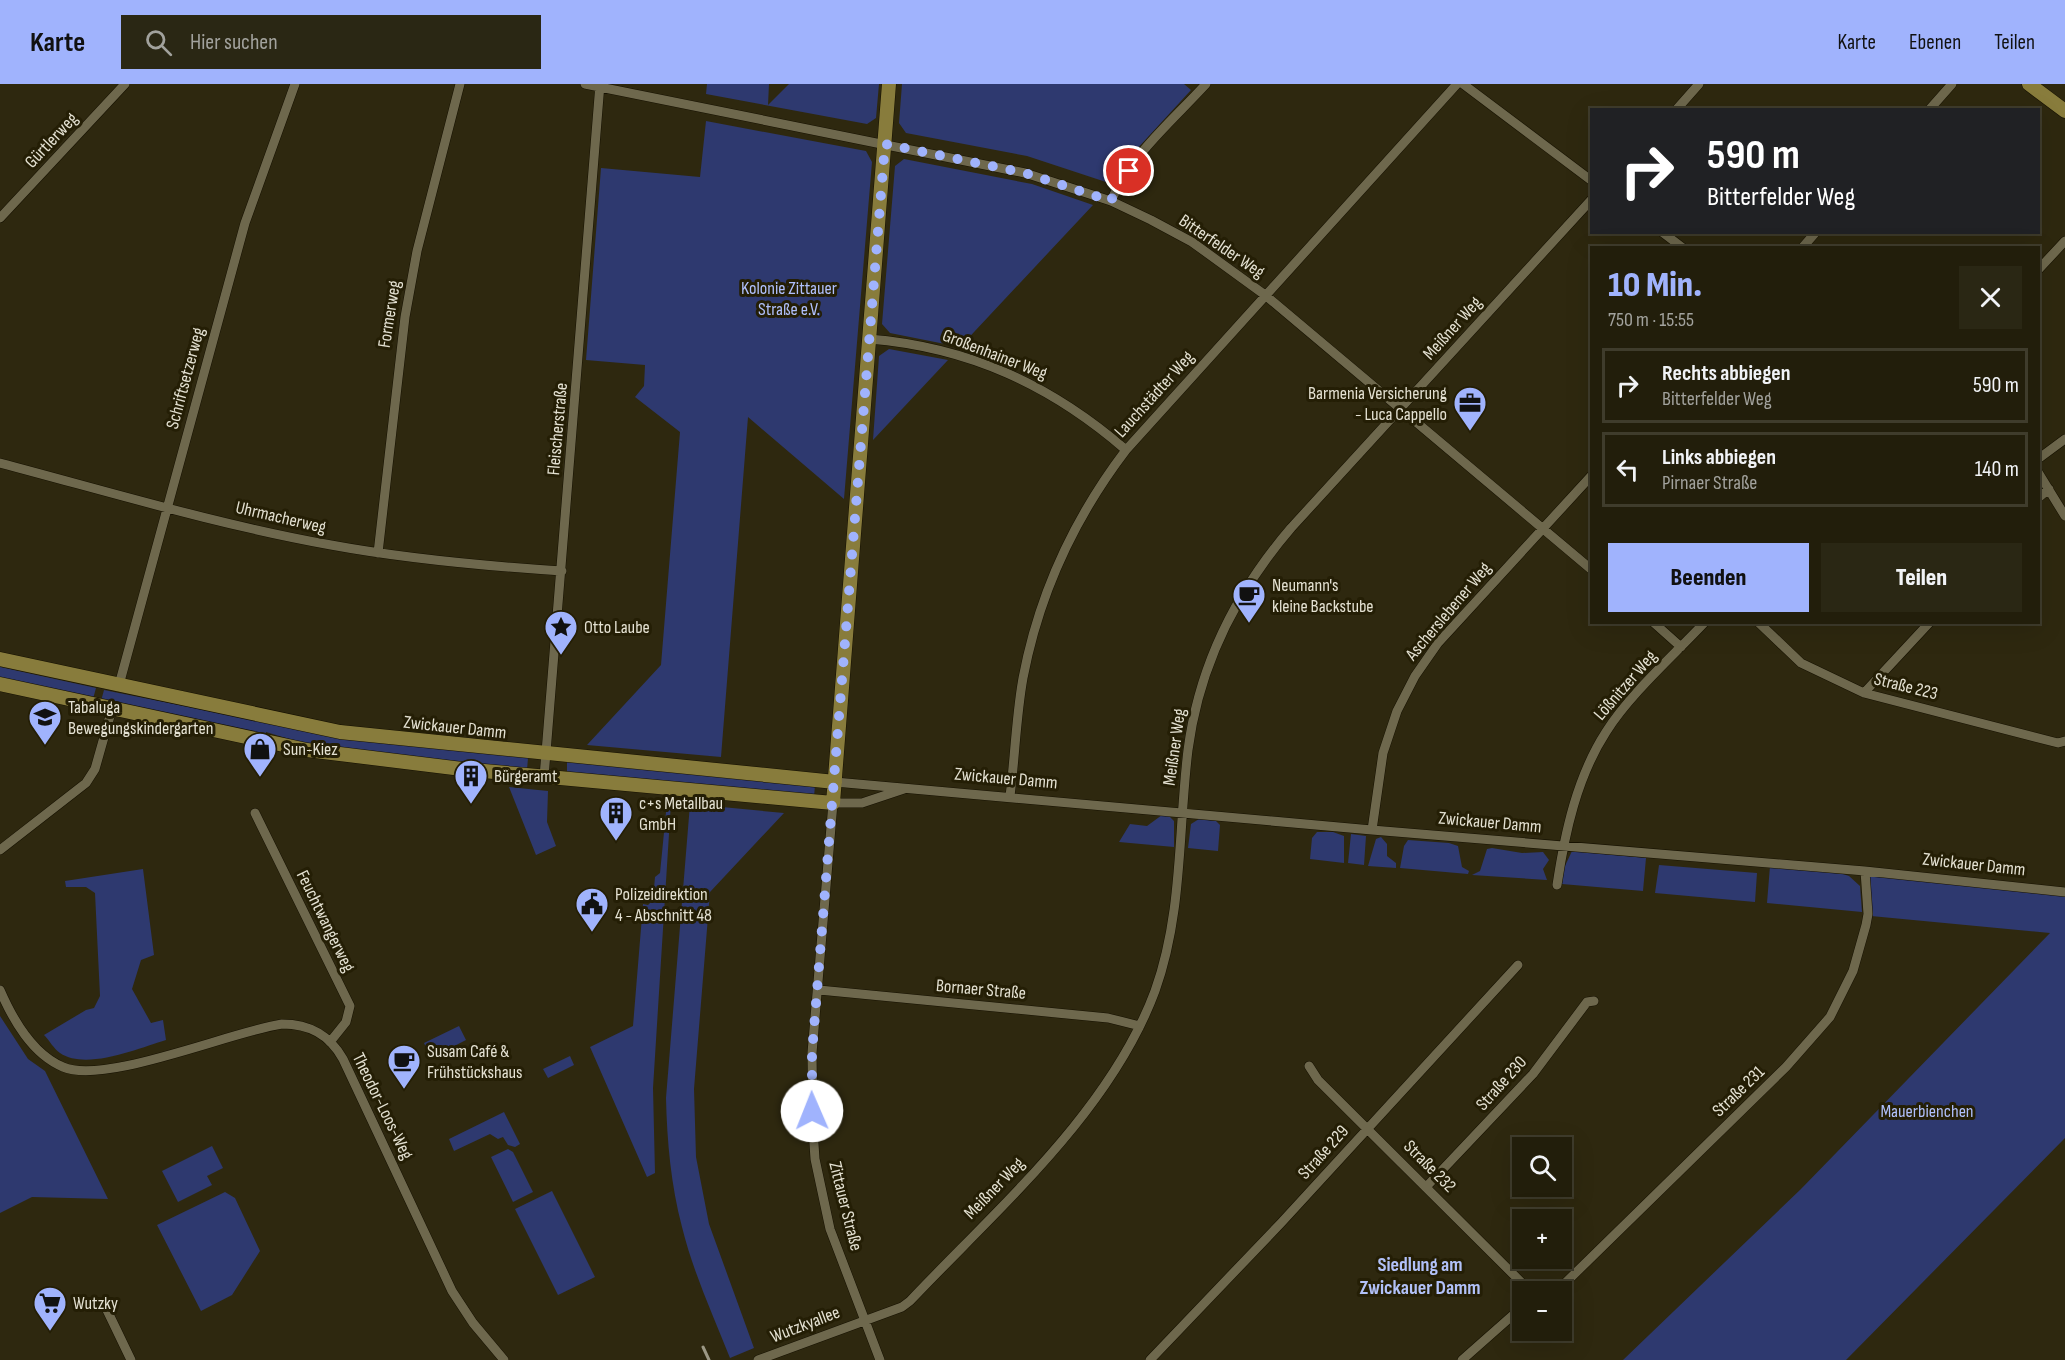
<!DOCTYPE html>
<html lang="de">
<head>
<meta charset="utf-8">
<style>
  :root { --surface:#221e0b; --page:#2a2714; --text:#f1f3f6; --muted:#a2a29d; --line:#3f3c2c; --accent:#a0b3fd }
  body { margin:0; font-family:"Sofia Sans Condensed",sans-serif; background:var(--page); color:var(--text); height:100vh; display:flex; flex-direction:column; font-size:22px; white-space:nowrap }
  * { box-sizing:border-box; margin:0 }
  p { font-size:20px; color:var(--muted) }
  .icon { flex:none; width:33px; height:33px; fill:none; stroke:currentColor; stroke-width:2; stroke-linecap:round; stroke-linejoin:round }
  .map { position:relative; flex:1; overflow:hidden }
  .sheet { position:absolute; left:1590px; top:162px; width:450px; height:378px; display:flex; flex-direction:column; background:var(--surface); border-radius:0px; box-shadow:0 6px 24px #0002,0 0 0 2px var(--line) }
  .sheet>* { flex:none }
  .hud { position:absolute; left:1590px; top:24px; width:450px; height:126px; border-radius:0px; box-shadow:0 6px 24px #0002,0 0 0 2px var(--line); background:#202124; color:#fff; overflow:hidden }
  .tools { position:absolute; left:1512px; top:1053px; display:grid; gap:12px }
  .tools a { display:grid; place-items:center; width:60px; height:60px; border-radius:0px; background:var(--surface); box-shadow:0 6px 24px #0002,0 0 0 2px var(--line); font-size:30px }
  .pin { position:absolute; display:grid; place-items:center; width:51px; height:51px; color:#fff; margin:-26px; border:3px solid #fff; border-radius:50%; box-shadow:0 2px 6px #0007 }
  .me { position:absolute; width:66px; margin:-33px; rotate:359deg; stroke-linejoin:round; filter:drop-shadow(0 0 4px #0008) }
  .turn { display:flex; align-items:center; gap:21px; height:126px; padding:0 18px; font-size:27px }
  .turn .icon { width:78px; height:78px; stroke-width:2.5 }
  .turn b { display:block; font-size:42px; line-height:51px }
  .round { display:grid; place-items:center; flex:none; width:63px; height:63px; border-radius:0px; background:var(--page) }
  .summary { display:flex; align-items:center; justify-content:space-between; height:102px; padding:0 18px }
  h1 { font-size:36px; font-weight:800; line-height:45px; color:var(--accent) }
  .button { display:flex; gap:12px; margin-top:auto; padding:12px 18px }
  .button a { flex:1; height:69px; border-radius:0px; background:var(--accent); color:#111; font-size:24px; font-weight:800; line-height:69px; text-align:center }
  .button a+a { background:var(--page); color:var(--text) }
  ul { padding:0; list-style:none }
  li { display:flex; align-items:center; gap:18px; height:75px; margin:0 12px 9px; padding:0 6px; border:3px solid var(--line); border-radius:0px }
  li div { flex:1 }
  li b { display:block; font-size:22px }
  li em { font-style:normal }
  header { display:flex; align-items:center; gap:36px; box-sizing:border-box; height:84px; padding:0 30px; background:var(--accent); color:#111 }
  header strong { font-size:28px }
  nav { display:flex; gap:33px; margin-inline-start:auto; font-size:21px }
  .search { width:420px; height:54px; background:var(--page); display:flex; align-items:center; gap:15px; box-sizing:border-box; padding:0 21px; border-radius:0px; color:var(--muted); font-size:22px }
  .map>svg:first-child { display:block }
</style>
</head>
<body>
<header>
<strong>Karte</strong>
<div class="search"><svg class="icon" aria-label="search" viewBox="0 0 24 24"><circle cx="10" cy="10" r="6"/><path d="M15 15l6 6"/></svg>Hier suchen</div>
<nav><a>Karte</a><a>Ebenen</a><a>Teilen</a></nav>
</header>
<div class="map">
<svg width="2065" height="1276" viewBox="0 0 2065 1276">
  <rect width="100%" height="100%" fill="#2e280f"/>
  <path fill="#2e396f" d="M707,0h62l-1,21 21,-21h90l-3,34 -9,6 -161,-30z
    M902,0h282l7,6 -55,60 -24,34 -85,-28 -121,-23 -7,-10z
    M706,37l160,30 6,11 -28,337 -96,-82 -27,340 -134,-12 74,-80 19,-233 -45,-35 9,-11 1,-21 -59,-5 15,-192 99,9z
    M904,75l128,25 61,21 -133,142 -70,-14 -8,-9 13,-158z
    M889,265l59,11 -75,80 6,-84z
    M0,583l96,21 -3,11 -93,-20z
    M104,606l235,47 189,21 -1,12c-86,-9 -178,-11 -261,-38l-1,5 -164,-36z
    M567,678l248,23 -1,12 -247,-23z
    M509,703l39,4 -1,31 9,24 -20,9z
    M667,718h4l-18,286 2,85 -8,4 -57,-130 43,-21 10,-122 5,1 5,-5 2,-23 5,-4z
    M690,720l94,9 -74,79 -16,197 2,68 13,67 45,124 -24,10c-17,-43 -37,-86 -48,-131 -11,-42 -15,-85 -16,-129z
    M1162,731l7,1 5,5v26l-55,-5 11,-18 17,2z
    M1199,735l17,2 4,4 -2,26 -30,-3 3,-24z
    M1317,748h16l11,4v27l-34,-4 2,-21z
    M1351,750l15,2 -2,29 -16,-2z
    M1381,753l6,7v12l9,7v5l-28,-2 8,-27z
    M1408,756l41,3 9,3 4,21 7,4 -1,3 -68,-6 4,-22z
    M1492,764l30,5 21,-1 6,8 -6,9 4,11 -75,-5 8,-4 7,-22z
    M1572,767l74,7 -3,33 -81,-7 2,-16z
    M1659,781l98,8 -2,29 -100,-9z
    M1770,782l73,8 6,2 11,10 2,26 -95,-9z
    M143,785l11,86 -13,5 -9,29 19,34 12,-3 3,20c-27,8 -80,31 -106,13 -6,-4 -11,-13 -16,-18l42,-25 8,-2 6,-12 -5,-103 -9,-6h-20l-1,-6z
    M1868,791l197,19v244l-219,222h-223l178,-171 249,-256 -179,-17z
    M0,932l28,43 17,12 63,128 -76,-2 -32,16z
    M459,942l7,14 -35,18 -7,-15z
    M570,972l4,9 -26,13 -5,-9z
    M504,1028l16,32 -5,3 -7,-2 -5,-8 -5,2 -8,-5 -36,17 -5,-12z
    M212,1062l11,22 -16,8 5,9 -34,17 -16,-31z
    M508,1065l5,3 20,40 -20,10 -22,-45z
    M552,1107l43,86 -37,18 -43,-86z
    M225,1108l10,6 25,53 -28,44 -31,16 -44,-86z"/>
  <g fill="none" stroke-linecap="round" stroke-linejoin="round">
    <g stroke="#161100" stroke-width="10">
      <path id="street" d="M585,0l440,89 86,28 40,19 41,22 73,53 327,275
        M1463,0l129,97
        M1676,26l23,-26
        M1929,26l23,-26
        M1111,117c19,-45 63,-82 95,-117
        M0,134l125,-134
        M1662,148l21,16
        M1802,164l14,-16
        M2038,186l27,-29
        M869,255c100,8 182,46 257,111
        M2038,375l27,-20
        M0,379c110,29 219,62 331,82 76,14 154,21 231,26
        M2038,388l27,44
        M2038,414l11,-9
        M378,469l27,-236 12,-66 43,-167
        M1653,538l28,25
        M1758,538l43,41 63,30 194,50 7,-2
        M119,601l126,-462 50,-139
        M1864,609l66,-71
        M544,693l56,-693
        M835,698l537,48 493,41 200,21
        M1010,712c5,-39 6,-79 13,-118 16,-84 52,-161 103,-228l331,-366
        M255,729l95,193 -4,16 -16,20
        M1372,746l11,-77 14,-42 18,-35 23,-33 154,-168
        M0,766l86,-67 9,-14 17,-60
        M1557,801c8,-53 20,-108 49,-153 23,-37 68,-77 99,-110
        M0,906c13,30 32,64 63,77 42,18 167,-35 219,-43 27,0 47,10 61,35l109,232 21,32 31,37
        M819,906l289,28 32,8
        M1309,982l9,14 208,207 1,5
        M1427,1102l106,-112 54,-72 7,-1
        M1556,1208l230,-225 44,-50 23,-46 13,-46 2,-11 -3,-43
        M106,1224l25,52
        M758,1276l144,-53 8,-6c88,-93 200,-189 245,-310 28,-78 23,-160 33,-241 11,-84 48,-158 103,-222l301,-329
        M880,1276l-50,-131 -15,-70 -2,-30 -1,-76 21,-250h29l42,-14
        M1150,1276l131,-137 237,-258
        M1462,1276l60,-53"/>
    </g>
    <g stroke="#161100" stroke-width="15">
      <path id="secondary" d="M2029,0l36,27
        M0,575l340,73 495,50
        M0,600l307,66 155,19 371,34 56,-719"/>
    </g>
    <use href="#street" stroke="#6e684d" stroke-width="9"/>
    <use href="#secondary" stroke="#887c3c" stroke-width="14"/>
    <path stroke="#9c9885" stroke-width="3" d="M703,1263l6,13"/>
  </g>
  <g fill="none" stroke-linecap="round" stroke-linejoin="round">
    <path stroke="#a0b3fd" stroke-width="10" stroke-dasharray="0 18" d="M812,1027v-58l73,-909 140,29 86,28 6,-14 12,-16"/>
  </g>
  <defs>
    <g id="office-pin" transform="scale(1.725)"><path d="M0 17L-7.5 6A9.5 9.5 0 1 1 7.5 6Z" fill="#a0b3fd" stroke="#241e05"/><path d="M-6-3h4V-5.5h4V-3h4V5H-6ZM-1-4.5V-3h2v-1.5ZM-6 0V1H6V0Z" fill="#111"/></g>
    <g id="cafe-pin" transform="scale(1.725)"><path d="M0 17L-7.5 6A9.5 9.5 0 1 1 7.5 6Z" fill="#a0b3fd" stroke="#241e05"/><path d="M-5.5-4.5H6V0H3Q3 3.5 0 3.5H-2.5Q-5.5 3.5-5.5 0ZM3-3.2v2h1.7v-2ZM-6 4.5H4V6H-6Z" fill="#111"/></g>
    <g id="sight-pin" transform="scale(1.725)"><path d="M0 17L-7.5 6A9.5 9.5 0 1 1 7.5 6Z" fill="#a0b3fd" stroke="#241e05"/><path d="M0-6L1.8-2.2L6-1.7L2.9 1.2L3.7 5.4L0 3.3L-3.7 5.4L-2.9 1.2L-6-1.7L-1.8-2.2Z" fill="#111"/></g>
    <g id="school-pin" transform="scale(1.725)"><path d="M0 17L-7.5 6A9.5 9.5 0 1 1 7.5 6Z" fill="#a0b3fd" stroke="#241e05"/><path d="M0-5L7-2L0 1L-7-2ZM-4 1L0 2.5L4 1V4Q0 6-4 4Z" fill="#111"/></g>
    <g id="shop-pin" transform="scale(1.725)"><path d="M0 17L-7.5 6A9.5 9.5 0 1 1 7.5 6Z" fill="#a0b3fd" stroke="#241e05"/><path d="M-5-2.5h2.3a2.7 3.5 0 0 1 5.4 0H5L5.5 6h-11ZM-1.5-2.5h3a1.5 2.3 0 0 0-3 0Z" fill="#111"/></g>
    <g id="building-pin" transform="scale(1.725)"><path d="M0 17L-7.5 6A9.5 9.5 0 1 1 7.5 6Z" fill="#a0b3fd" stroke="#241e05"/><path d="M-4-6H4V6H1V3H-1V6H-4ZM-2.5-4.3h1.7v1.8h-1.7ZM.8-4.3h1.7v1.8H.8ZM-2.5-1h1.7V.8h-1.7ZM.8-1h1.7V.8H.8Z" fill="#111"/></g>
    <g id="civic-pin" transform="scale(1.725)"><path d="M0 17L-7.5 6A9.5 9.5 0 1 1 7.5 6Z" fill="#a0b3fd" stroke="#241e05"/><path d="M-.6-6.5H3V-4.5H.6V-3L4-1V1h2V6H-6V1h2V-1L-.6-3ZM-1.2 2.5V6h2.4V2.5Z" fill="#111"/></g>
    <g id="supermarket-pin" transform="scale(1.725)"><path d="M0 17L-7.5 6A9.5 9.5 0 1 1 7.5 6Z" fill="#a0b3fd" stroke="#241e05"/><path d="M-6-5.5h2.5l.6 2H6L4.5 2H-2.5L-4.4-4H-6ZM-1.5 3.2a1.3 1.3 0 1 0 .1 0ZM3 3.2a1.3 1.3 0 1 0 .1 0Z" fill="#111"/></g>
  </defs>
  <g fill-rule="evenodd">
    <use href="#office-pin" x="1470" y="319"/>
    <use href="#cafe-pin" x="1249" y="511"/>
    <use href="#sight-pin" x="561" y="543"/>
    <use href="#school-pin" x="45" y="633"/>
    <use href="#shop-pin" x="260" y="665"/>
    <use href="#building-pin" x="471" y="692"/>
    <use href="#building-pin" x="616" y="729"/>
    <use href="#civic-pin" x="592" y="820"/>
    <use href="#cafe-pin" x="404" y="977"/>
    <use href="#supermarket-pin" x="50" y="1219"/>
  </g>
  <g text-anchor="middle" stroke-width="6" stroke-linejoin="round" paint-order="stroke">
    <g font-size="18" fill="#e4e1d2" stroke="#241e05">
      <text transform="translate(51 56) rotate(-47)" y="6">Gürtlerweg</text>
      <text transform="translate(1222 162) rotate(34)" y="6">Bitterfelder Weg</text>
      <text transform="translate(389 230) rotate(-81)" y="6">Formerweg</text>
      <text transform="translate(1452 244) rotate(-48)" y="6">Meißner Weg</text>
      <text transform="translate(995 270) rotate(21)" y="6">Großenhainer Weg</text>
      <text transform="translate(185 294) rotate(-75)" y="6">Schriftsetzerweg</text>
      <text transform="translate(1154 310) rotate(-48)" y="6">Lauchstädter Weg</text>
      <text transform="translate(557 345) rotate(-85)" y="6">Fleischerstraße</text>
      <text transform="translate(281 433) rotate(13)" y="6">Uhrmacherweg</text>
      <text transform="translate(1448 527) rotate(-50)" y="6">Ascherslebener Weg</text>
      <text transform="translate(1625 601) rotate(-49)" y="6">Lößnitzer Weg</text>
      <text transform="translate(1906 602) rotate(14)" y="6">Straße 223</text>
      <text transform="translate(455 643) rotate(6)" y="6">Zwickauer Damm</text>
      <text transform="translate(1174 663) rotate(-82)" y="6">Meißner Weg</text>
      <text transform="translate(1006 694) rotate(5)" y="6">Zwickauer Damm</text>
      <text transform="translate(1490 738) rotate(5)" y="6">Zwickauer Damm</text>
      <text transform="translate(1974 780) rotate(6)" y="6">Zwickauer Damm</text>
      <text transform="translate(326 837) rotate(64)" y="6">Feuchtwangerweg</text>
      <text transform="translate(981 905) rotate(5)" y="6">Bornaer Straße</text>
      <text transform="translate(1501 999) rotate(-48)" y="6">Straße 230</text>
      <text transform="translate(1738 1007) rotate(-44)" y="6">Straße 231</text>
      <text transform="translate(383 1022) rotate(64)" y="6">Theodor-Loos-Weg</text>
      <text transform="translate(1323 1068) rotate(-48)" y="6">Straße 229</text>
      <text transform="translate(1430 1082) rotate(45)" y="6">Straße 232</text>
      <text transform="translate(994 1104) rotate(-46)" y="6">Meißner Weg</text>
      <text transform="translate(846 1122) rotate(76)" y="6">Zittauer Straße</text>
      <text transform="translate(805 1240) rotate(-21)" y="6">Wutzkyallee</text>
    </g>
    <g font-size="18" fill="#b0c0fc" stroke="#241e05">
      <text x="789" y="210">Kolonie Zittauer<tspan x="789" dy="21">Straße e.V.</tspan></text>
      <text x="1927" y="1033">Mauerbienchen</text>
    </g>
    <g font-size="18" fill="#e4e1d2" stroke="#241e05" text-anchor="start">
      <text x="1447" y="315" text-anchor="end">Barmenia Versicherung<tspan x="1447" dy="21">- Luca Cappello</tspan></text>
      <text x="1272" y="507">Neumann's<tspan x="1272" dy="21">kleine Backstube</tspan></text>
      <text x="584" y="549">Otto Laube</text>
      <text x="68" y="629">Tabaluga<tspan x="68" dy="21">Bewegungskindergarten</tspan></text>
      <text x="283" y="671">Sun-Kiez</text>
      <text x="494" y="698">Bürgeramt</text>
      <text x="639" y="725">c+s Metallbau<tspan x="639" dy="21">GmbH</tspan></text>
      <text x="615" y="816">Polizeidirektion<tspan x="615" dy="21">4 - Abschnitt 48</tspan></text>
      <text x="427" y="973">Susam Café &amp;<tspan x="427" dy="21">Frühstückshaus</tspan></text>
      <text x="73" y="1225">Wutzky</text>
    </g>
    <g font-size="20" font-weight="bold" fill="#b2c1f8" stroke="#241e05">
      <text x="1420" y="1187">Siedlung am<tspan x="1420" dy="23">Zwickauer Damm</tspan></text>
    </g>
  </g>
</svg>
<div class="tools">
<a><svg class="icon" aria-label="search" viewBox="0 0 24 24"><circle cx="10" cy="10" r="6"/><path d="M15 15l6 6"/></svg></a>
<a>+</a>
<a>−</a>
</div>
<div class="pin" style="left:1129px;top:87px;background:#d93025"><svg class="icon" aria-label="arrive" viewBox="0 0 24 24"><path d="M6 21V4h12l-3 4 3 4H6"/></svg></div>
<svg class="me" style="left:812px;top:1027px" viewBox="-20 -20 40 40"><circle r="19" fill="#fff"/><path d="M0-13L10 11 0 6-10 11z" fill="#a0b3fd"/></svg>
<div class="hud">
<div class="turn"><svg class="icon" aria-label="right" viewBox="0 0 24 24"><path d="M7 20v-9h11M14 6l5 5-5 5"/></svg><div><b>590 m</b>Bitterfelder Weg</div></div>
</div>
<section class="sheet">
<div class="summary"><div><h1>10 Min.</h1><p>750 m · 15:55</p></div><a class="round"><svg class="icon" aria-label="close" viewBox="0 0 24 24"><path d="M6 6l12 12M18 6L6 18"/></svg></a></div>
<ul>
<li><svg class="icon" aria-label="right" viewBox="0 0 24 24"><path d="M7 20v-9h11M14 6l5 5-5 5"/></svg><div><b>Rechts abbiegen</b><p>Bitterfelder Weg</p></div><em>590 m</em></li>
<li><svg class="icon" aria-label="left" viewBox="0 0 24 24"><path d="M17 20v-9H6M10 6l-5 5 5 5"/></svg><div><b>Links abbiegen</b><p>Pirnaer Straße</p></div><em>140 m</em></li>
</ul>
<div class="button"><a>Beenden</a><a>Teilen</a></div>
</section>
</div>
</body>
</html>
